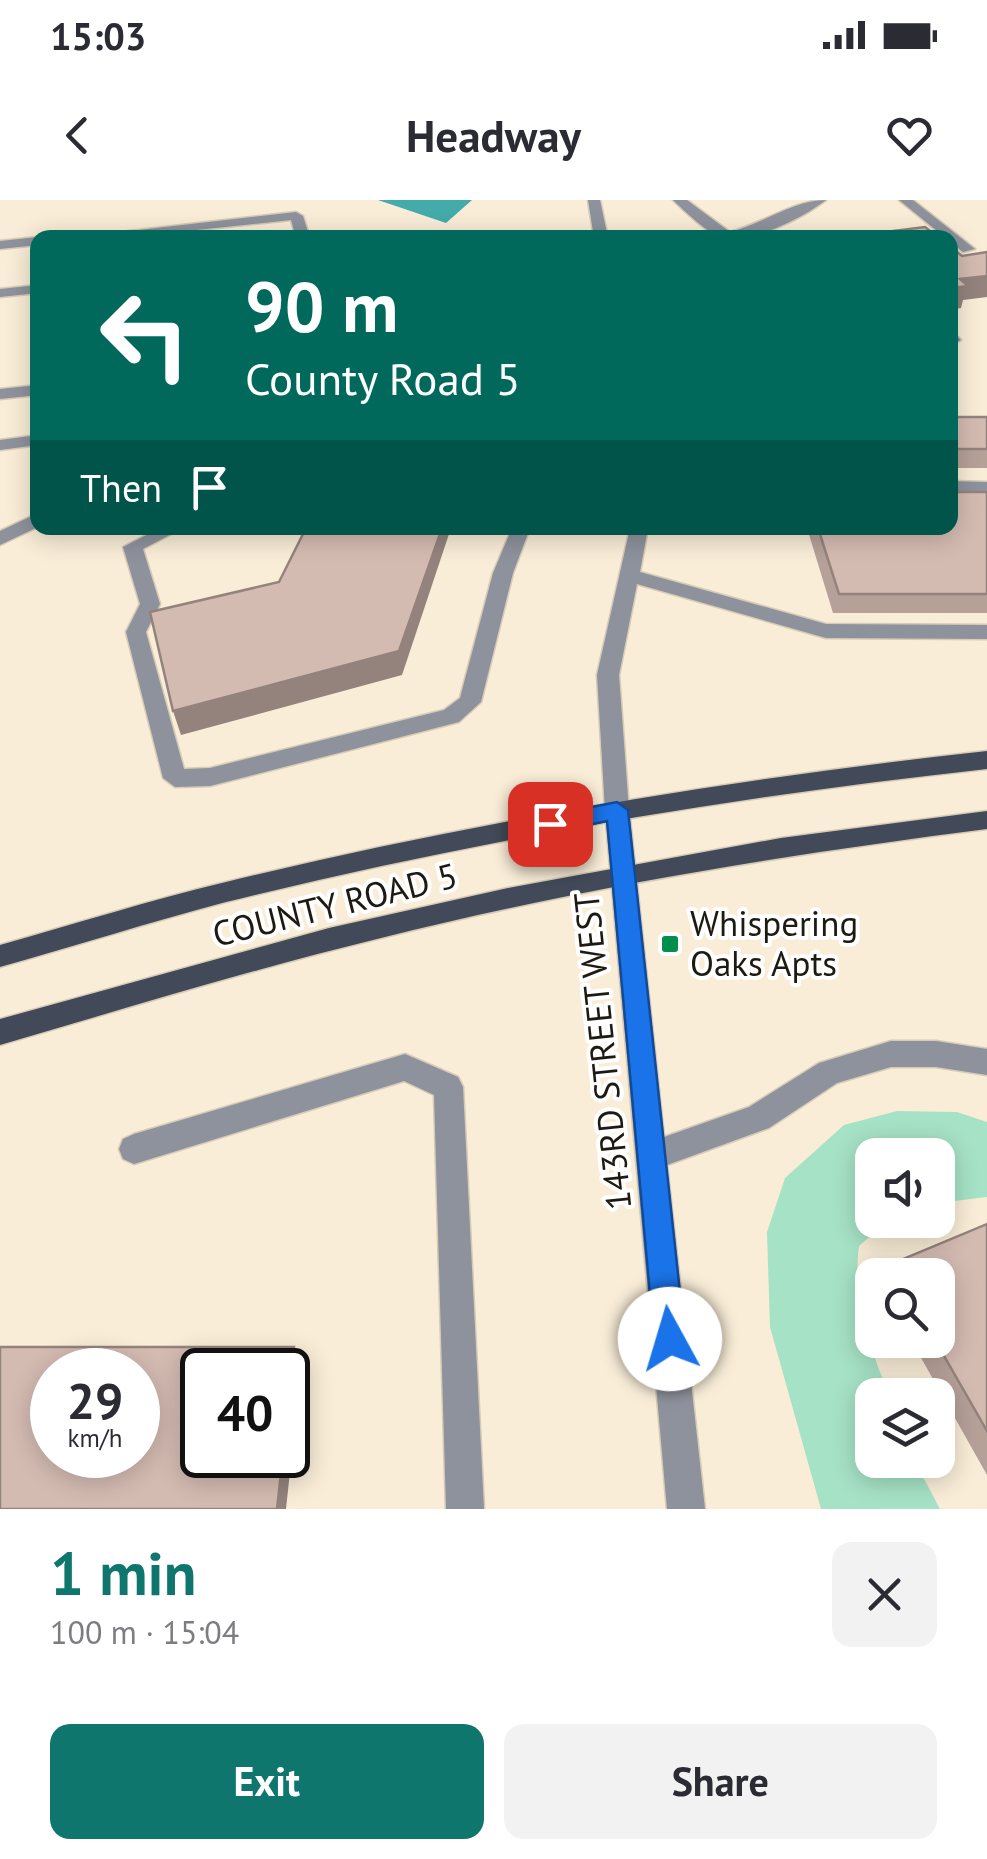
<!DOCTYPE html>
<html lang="en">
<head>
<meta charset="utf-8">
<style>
  :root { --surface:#fff; --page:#f2f2f3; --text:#2b2b33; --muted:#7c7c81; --accent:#0f766e }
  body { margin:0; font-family:"PT Sans",sans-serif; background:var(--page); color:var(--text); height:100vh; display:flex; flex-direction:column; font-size:38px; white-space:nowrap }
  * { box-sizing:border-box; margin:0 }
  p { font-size:32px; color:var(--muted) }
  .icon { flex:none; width:55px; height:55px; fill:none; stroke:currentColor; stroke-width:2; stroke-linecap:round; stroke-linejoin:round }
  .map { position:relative; height:1309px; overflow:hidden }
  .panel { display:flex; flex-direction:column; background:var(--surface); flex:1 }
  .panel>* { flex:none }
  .hud { position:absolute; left:30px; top:30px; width:928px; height:305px; border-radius:20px; box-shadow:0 5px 25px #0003; background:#00695c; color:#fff; overflow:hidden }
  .controls { position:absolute; left:855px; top:938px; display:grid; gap:20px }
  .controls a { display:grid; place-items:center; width:100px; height:100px; border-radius:20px; background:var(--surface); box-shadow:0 5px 25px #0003; font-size:50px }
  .speed { position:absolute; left:30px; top:1148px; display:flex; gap:20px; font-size:50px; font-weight:700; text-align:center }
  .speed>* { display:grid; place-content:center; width:130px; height:130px; border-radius:50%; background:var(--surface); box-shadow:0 5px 25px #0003; line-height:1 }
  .speed small { font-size:25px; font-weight:400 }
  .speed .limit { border:5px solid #111; border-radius:15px; background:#fff; color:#111 }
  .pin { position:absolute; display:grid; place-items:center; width:85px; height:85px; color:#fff; margin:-42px; border-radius:20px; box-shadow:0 5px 15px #0006 }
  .me { position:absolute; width:110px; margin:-55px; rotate:354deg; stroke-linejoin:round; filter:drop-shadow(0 0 8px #0008) }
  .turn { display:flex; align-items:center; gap:35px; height:210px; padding:0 50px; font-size:45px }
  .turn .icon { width:130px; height:130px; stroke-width:2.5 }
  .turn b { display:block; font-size:70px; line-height:85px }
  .then { display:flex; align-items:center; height:95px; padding:0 50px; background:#0003; gap:20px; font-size:38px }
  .round { display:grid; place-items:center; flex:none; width:105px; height:105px; border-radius:20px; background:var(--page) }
  .headline { display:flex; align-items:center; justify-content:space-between; height:170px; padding:0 50px }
  h1 { font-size:60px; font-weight:600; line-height:75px; color:var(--accent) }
  .cta { display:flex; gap:20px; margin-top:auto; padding:20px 50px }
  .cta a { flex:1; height:115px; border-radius:20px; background:var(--accent); color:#fff; font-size:40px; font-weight:600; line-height:115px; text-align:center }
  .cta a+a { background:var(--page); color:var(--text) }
  .status { display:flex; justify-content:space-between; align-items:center; height:70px; padding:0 50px; background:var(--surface); direction:ltr }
  .status svg { height:28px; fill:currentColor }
  header { display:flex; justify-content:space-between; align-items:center; height:130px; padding:0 50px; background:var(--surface); font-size:45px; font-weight:600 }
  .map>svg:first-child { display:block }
</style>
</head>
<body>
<div class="status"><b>15:03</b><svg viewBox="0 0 49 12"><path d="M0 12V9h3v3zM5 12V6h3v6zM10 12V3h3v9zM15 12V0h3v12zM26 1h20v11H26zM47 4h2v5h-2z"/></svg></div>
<header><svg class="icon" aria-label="back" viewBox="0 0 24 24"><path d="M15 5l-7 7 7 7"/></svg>Headway<svg class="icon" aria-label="heart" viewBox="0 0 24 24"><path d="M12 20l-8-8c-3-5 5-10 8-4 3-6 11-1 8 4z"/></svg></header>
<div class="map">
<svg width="987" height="1309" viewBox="0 0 987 1309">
  <rect width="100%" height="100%" fill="#f9edd7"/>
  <path fill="#a6e2c6" d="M897,911l60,1 30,10v75l-49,6v-48h-66v65h17l-30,26c-7,52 11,101 30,149h-17v65h42l26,49h-119l-51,-182 -3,-95 18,-54 59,-53z"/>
  <path fill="#4aa" d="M378,0h94l-26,23z"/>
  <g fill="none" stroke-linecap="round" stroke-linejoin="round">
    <g stroke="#d6cbb7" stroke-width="3">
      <path id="minor" d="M588,0h12l8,38h-14z
        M673,0h14l43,32c32,-8 64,-32 96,-32 -23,18 -73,43 -104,38 -12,-3 -38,-27 -49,-38z
        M899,0h14l62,49 -12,3z
        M296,12l7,4 7,22h-14l-5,-18 -171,18h-51z
        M38,37v8l-38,4v-8z
        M38,85v8l-38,4v-8z
        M950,136l8,1 3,3 -11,6z
        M38,185v10l-38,4v-10z
        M38,235v10l-38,5v-10z
        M950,281l37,1v10l-37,-1z
        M38,313v14l-38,18v-14z
        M160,328h23l-40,21 17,55 -14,28 38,137 26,-1 234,-58 16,-12 33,-125 19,-45h18l-17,45 -32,129 -22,20 -249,64 -35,1 -12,-9 -37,-146 14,-28 -17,-57z
        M630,328h18l-8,44 186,52 161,1v14l-161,-1 -189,-54 -18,91 10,135 35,327 85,-30 70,-44 72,-22h45l51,8v26l-51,-8h-45l-54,16 -68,45 -102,37 38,344h-38l-62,-699 -8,-135z
        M405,854l53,23 5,10 21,422h-38l-12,-414 -30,-14 -270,83 -11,-5 -4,-10 4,-10 11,-5z"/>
    </g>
    <g stroke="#d6cbb7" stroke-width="3">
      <path id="major" d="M987,551v18c-256,28 -511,71 -761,133 -76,20 -151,44 -226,65v-22c75,-21 150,-45 226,-63 251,-61 505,-103 761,-131z
        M987,611v18c-204,26 -407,59 -606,109 -128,31 -254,70 -381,107v-26l329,-91 179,-40 273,-50z"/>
    </g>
    <use href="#minor" fill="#8e929c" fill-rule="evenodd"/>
    <use href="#major" fill="#424958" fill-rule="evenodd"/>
  </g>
  <path fill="#b6a199" d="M950,217h37v51h-37z
    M987,292v121h-154l-26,-85h143z
    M987,1024v251l-76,-135h27v-65h-57l10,-11z"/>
  <path fill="#94837d" d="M987,76v21l-24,3 -2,8 -11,2v-22l10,-9z
    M442,328h9l-49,147 -221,60 -8,-24z
    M294,1147l8,12 -16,150h-9l6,-54h5v-44z"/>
  <path fill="#d4bbb2" stroke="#94837d" stroke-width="2.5" fill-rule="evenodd" d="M925,27l14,11h-55l-6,-5z
    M950,46l12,10 25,-4v24l-27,3 8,7 -18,2z
    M950,217h37v32h-37z
    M950,292h37v102h-148l-21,-66h132z
    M306,328h136l-43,123 -226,60 -23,-99 129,-30z
    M987,1024v207l-52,-91h3v-65h-41l-6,-11z
    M0,1147h294l-6,64v-41h-86v85h81l-6,54h-277zM52,1170h86v85h-86z"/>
  <path fill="#1a73e8" stroke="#114b97" stroke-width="2.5" d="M617,602l11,8 57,529 -5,11 -10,5 -11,-5 -5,-11 -47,-518 -57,12 -11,-9 11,-9z"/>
  <rect fill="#008e4d" stroke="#fff" stroke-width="4" x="660" y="734" width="20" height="20" rx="5"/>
  <g text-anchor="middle" stroke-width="8" stroke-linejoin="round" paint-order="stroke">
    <g font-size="35" fill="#1e1a12" stroke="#fff">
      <text transform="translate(335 705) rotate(-14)" y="12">COUNTY ROAD 5</text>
      <text transform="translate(603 851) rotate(-96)" y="12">143RD STREET WEST</text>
    </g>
    <g font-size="35" fill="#1e1a12" stroke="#fff" text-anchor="start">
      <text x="690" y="736">Whispering<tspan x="690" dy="40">Oaks Apts</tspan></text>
    </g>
  </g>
</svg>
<div class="controls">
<a><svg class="icon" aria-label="sound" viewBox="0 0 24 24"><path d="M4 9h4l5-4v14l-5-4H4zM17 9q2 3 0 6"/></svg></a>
<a><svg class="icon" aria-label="search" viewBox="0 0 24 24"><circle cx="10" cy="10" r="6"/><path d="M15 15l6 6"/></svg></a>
<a><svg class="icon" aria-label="layers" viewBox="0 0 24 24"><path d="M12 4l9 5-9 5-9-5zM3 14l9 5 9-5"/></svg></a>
</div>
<div class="speed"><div>29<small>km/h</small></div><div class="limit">40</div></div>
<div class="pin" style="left:550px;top:624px;background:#d93025"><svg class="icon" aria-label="arrive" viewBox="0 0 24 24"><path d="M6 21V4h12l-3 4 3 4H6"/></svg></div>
<svg class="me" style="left:670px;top:1139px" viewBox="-20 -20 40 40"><circle r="19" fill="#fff"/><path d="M0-13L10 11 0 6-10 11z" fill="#1a73e8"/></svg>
<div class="hud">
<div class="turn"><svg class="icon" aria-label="left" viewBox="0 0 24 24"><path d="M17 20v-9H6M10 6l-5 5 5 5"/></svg><div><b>90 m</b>County Road 5</div></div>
<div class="then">Then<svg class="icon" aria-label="arrive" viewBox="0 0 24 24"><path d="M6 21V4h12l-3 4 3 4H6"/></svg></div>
</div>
</div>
<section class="panel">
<div class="headline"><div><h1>1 min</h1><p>100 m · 15:04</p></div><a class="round"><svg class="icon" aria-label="close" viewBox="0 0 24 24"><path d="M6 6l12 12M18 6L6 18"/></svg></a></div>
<div class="cta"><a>Exit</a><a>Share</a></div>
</section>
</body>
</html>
